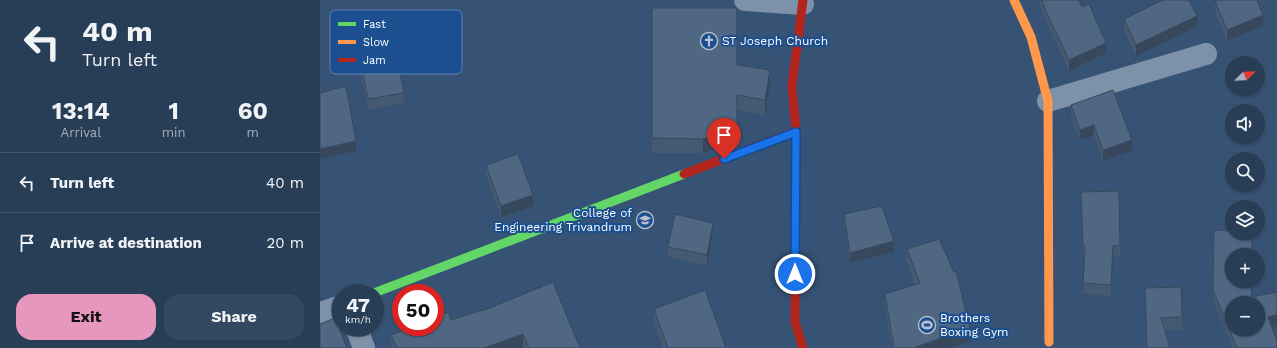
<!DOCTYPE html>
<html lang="en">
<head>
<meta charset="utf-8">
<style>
  :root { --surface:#283e57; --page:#344961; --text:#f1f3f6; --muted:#a5aeba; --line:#44576d; --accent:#e797bd }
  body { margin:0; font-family:"Work Sans",sans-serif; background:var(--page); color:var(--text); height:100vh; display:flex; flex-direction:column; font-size:15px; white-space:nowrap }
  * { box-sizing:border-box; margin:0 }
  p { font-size:13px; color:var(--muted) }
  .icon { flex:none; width:22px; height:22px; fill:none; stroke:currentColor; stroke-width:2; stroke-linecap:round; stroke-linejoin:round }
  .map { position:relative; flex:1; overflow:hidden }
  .side { display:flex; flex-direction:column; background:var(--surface); width:320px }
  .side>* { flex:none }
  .banner { background:#283e57; color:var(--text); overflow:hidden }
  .needle { width:26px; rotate:67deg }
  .buttons { position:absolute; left:905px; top:56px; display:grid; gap:8px }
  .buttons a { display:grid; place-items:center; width:40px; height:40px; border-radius:50%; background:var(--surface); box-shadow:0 1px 3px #0004,0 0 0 1px var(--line); font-size:20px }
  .speed { position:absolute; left:12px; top:284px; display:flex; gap:8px; font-size:20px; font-weight:700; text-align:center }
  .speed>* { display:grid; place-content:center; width:52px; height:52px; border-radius:50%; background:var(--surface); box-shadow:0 1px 3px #0004,0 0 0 1px var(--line); line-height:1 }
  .speed small { font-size:10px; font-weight:400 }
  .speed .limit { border:6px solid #d22; background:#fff; color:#111 }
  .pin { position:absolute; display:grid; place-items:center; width:34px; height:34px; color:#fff; margin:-41px -17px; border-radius:50% 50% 50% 0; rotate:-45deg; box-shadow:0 0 4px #0007 }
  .pin .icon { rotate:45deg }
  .me { position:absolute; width:44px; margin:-22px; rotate:0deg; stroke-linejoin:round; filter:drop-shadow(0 0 3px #0008) }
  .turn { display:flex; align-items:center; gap:14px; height:84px; padding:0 16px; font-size:18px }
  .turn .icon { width:52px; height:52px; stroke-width:2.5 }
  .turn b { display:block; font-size:28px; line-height:34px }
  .eta { display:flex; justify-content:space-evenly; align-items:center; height:68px; text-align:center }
  .eta b { font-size:24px; font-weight:700; line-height:28px }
  .primary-button { display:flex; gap:8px; margin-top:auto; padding:8px 16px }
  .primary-button a { flex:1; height:46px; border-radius:16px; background:var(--accent); color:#111; font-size:16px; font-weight:700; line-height:46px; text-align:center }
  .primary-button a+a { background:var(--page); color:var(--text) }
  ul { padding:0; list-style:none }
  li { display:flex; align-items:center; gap:12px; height:60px; padding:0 16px; border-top:1px solid var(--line) }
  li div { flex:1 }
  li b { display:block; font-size:15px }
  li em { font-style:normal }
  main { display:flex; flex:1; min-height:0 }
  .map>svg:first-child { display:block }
</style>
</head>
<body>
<main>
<section class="side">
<div class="banner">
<div class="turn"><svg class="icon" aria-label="left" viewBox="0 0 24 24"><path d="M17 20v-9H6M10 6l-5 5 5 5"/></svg><div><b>40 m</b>Turn left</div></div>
</div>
<div class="eta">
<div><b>13:14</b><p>Arrival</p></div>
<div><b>1</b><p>min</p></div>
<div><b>60</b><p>m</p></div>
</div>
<ul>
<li><svg class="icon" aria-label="left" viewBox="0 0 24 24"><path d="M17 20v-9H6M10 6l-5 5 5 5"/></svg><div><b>Turn left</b></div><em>40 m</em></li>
<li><svg class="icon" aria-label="arrive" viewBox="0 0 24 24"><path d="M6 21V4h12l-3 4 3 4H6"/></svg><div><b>Arrive at destination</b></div><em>20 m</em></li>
</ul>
<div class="primary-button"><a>Exit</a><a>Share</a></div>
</section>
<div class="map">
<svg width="957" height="348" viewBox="0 0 957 348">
  <rect width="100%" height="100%" fill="#365274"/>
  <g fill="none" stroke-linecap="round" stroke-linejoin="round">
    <path stroke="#7d92a8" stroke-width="22" d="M425,0l58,4
      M728,101l158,-47
      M0,313l21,-7
      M36,327l8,21"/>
    <path stroke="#63d668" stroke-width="9" d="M54,293l310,-119"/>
    <path stroke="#ff974d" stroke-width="9" d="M694,0l17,37 17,64 1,241"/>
    <path stroke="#b3261e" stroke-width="9" d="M483,0l-11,86 4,45 -1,191 8,26
      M364,174l112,-43"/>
  </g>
  <path fill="#455971" d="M718,0h41l3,7 24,46 -37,18 -24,-52z
    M895,1l48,25 -36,15 -12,-29z
    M332,8l85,57 33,20 -5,30 -28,-5v30l-34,13h-51z
    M804,19l73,8 -61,29 -12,-26z
    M35,32l49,61v10l-36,7 -13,-67z
    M751,105l61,46 -29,10 -9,-25 -14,4 -9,-24z
    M166,165l47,41 -32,11 -15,-41z
    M761,192l39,53v11h-7l-2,40 -28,-2 2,-37h-2z
    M524,214l50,38 -44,11 -6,-39z
    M894,230l38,67 25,-5v34l-6,1 6,21h-44l-20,-48z
    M393,233l-6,33 -39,-9v-10z
    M587,249l63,92 -19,7h-59l-7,-40v-14l30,-9 -8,-22z
    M825,288l37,29v13h-17l5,18h-24z
    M334,309l72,39h-63l-9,-25z
    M162,311l98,37h-189v-13l60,-15z"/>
  <path fill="#38485c" d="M943,15v11l-36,15v-11z
    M877,16v11l-61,29v-11z
    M786,43v10l-37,18v-11z
    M450,70v15l-5,30v-15z
    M417,125v15l-34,13v-14z
    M774,125v11l-14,4v-10z
    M812,140v11l-29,10v-11z
    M36,141v10l-36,8v-10z
    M213,195v11l-32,11v-11z
    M393,223v10l-6,33v-11z
    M574,241v11l-44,11v-10z
    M793,246v10l-2,40v-11z
    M957,315v11l-9,2v-11z
    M650,328v13l-19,7h-38z
    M203,334v14h-39z"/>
  <path fill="#506783" stroke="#38485c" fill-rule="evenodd" d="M722,0h37l3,7 7,-3 17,39 -37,17 -24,-51z
    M843,0h26l8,16 -61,29 -12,-26z
    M899,0h38l6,15 -36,15 -12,-29z
    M332,8h85v57l33,5 -5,30 -28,-5v30l-34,14 -51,-1z
    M71,26l13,67 -36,6 -13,-67z
    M26,86l10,55 -36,8v-56z
    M793,90l19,50 -29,10 -9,-25 -14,5 -9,-25z
    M198,154l15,41 -32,11 -15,-41z
    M799,191l1,54 -7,1 -2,39 -28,-2 2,-37h-2l-2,-54z
    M562,206l12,35 -44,12 -6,-39z
    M355,214l38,9 -6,32 -39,-8z
    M894,230l18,1v2h20v22h-20v26h20l-1,16 26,-5v23l-9,2 9,24v7h-40l-24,-58zM912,303h26v26h-26z
    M619,239l15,33 2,-1 14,57 -57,20h-19l-9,-54 35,-11 -13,-34z
    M233,282l27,66h-51l-6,-14 -39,14h-87l-6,-13 21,-8h23v-9l13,-6 3,8 31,-10v1z
    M861,287l1,30 -21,1 9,30h-23l-2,-60z
    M385,290l21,58h-58l-14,-39z
    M15,318l12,30h-27v-24z"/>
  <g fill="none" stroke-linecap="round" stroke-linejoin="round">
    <g stroke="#114b97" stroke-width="10">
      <path id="route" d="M404,159l72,-27 -1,142"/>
    </g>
    <use href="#route" stroke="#1a73e8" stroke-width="7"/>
  </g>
  <defs>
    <g id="church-ring" transform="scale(0.9)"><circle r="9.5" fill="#1b4f8f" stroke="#b9c2ce" stroke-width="1.5"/><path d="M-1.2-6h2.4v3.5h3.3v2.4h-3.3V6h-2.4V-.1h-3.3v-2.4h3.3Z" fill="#b9c2ce"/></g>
    <g id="university-ring" transform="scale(0.9)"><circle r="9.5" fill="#1b4f8f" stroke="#b9c2ce" stroke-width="1.5"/><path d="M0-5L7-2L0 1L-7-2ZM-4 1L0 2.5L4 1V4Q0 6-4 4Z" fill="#b9c2ce"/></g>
    <g id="stadium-ring" transform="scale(0.9)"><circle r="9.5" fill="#1b4f8f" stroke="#b9c2ce" stroke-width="1.5"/><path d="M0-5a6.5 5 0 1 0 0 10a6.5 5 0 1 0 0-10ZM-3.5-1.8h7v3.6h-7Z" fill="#b9c2ce"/></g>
  </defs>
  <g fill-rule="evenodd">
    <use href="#church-ring" x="389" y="41"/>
    <use href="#university-ring" x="325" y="220"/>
    <use href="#stadium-ring" x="607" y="325"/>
  </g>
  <g text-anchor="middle" stroke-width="4" stroke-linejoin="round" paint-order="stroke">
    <g font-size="12" fill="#fff" stroke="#1b4f8f" text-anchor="start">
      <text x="402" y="45">ST Joseph Church</text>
      <text x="312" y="217" text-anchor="end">College of<tspan x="312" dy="14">Engineering Trivandrum</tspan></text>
      <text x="620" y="322">Brothers<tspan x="620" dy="14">Boxing Gym</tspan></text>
    </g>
  </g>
  <rect x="10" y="10" width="132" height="64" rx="6" fill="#1b4f8f" stroke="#5f84b1" stroke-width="1"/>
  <rect x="18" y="22" width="18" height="4" fill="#63d668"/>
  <rect x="18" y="40" width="18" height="4" fill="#ff974d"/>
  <rect x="18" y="58" width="18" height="4" fill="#b3261e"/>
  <g font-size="11" fill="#fff">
    <text x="43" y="28">Fast</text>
    <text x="43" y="46">Slow</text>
    <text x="43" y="64">Jam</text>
  </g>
</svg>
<div class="buttons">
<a><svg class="needle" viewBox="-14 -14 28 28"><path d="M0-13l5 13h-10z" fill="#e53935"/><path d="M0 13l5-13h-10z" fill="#a5aeba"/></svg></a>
<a><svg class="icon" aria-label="sound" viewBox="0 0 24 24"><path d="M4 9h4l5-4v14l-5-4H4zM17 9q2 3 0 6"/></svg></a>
<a><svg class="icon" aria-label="search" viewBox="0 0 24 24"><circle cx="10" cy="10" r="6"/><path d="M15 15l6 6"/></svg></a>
<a><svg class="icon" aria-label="layers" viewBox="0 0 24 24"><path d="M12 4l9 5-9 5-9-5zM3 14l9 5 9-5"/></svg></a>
<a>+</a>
<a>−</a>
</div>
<div class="speed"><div>47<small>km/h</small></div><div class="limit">50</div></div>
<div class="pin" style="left:404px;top:159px;background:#d93025"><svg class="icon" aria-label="arrive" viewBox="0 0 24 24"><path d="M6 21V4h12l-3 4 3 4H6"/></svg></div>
<svg class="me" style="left:475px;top:274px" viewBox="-20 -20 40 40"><circle r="17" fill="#1a73e8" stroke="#fff" stroke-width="3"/><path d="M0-11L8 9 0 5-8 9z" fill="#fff"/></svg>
</div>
</main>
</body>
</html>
